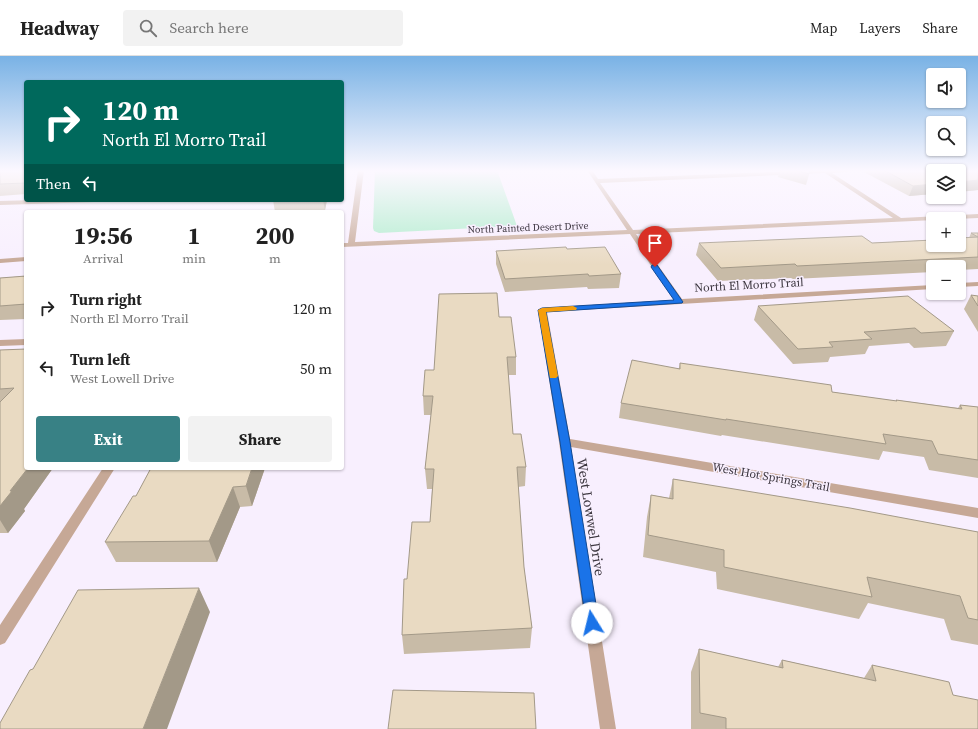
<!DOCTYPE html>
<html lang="en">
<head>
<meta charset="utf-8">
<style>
  :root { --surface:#fff; --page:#f2f2f2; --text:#222; --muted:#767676; --line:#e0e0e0; --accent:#388185 }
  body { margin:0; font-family:"Source Serif 4",serif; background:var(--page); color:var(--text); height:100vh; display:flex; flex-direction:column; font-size:15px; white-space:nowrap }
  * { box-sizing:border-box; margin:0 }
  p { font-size:13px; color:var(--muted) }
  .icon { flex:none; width:22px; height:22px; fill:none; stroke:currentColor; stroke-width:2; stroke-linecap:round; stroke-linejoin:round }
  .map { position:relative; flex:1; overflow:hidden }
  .side { position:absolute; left:24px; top:154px; width:320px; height:260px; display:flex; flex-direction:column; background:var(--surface); border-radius:4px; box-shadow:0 1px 3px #0004 }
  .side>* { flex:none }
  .banner { position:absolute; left:24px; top:24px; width:320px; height:122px; border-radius:4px; box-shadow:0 1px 3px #0004; background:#00695c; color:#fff; overflow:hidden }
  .tools { position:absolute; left:926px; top:12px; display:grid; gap:8px }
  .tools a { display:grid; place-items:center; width:40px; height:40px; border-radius:4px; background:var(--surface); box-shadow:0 1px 3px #0004; font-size:20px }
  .pin { position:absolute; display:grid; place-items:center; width:34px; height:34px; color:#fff; margin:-41px -17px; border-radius:50% 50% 50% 0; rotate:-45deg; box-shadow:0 0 4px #0007 }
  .pin .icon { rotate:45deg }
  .me { position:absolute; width:44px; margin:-22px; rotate:351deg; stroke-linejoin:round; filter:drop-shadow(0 0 3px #0008) }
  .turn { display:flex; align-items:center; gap:14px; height:84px; padding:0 12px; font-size:18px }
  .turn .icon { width:52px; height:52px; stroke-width:2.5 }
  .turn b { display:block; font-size:28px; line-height:34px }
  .then { display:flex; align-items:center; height:38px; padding:0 12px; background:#0003; gap:8px; font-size:15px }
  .eta { display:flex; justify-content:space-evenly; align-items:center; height:68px; text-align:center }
  .eta b { font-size:24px; font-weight:700; line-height:28px }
  .action { display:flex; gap:8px; margin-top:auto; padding:8px 12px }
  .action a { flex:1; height:46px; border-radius:4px; background:var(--accent); color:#fff; font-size:16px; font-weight:700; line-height:46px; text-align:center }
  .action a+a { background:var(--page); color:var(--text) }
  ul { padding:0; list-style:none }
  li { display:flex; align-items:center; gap:12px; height:60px; padding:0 12px }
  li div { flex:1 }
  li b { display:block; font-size:15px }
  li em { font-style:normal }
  header { display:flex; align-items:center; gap:24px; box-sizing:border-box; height:56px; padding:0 20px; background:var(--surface); border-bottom:1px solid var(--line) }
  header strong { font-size:19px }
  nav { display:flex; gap:22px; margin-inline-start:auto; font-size:14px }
  .search { width:280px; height:36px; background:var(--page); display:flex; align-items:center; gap:10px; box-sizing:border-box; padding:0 14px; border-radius:4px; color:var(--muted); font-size:15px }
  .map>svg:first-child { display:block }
</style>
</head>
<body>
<header>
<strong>Headway</strong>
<div class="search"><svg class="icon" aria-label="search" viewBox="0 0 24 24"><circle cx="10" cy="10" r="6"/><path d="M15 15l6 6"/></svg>Search here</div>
<nav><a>Map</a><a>Layers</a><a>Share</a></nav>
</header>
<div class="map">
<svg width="978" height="673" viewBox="0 0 978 673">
  <rect width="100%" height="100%" fill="#f8effe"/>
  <path fill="#adeccb" d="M375,114h122l20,56 -138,7 -5,-2 -1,-3z"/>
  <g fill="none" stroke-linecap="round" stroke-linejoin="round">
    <path fill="#c6a896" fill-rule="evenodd" d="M358,114h6l-9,72 272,-12 -40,-60h5l6,9 218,-9h53l-37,3 69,45 77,-4v4l-342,16 46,65 251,-14v4l-386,23 23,127 408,69v10l-407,-71 45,282h-16l-41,-287 -21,-132 4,-2 132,-8 -44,-66 -288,13v-4h6zM825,117l68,45 -260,12 -33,-47z
      M37,144h61l-3,2 -95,3v-4z
      M26,201v4l-26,2v-4z
      M978,226v4l-19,1v-4z
      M26,283v6l-26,1v-6z
      M103,412h12l-110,175 -5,2v-20z"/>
  </g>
  <path fill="#c8bba7" d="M0,114h26v24l-26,2z
    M780,114h29l1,1 -4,14 -28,-8z
    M865,114h113v20l-69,6 -45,-24z
    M273,144h54l-2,10 -44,2h-6z
    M971,177h7v36l-19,1v-3h-26v5l-140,7 -2,-1 -73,3 -22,-26 3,-12h173l97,-5z
    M567,193l54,25 -2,14 -31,1 -1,-2 -82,5 -9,-28v-13z
    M26,220v43l-26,1v-42z
    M971,239l7,1v36l-14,-23z
    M758,250l196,25 -8,15 -32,2 -5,-5 -40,3 -4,8 -35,3 -2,5 -35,2 -39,-44z
    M499,261l17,40v18h-8l5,59 13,33 -1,19 -7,1 6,80 8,61 -2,20 -126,6 -2,-19 5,-56 23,-57 2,-33h-5l-2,-20 6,-54h-7l-1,-19 11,-26z
    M26,293v119h27l-29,41 1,2 -17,22h-8v-183z
    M680,307l152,29 64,9v-1l62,8 2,-3 18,2v71l-49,-8 -5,-13 -41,-6 -4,9 -157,-25 -1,1 -102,-18 2,-15 58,-35z
    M151,412h114l-13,38 -12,1 -23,55h-101l-11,-20 31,-46z
    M673,423l305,53v113l-27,-5 -7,-21 -76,-16 -9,16 -142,-30 -1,-17 -73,-15 4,-40 4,-22 18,3z
    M699,593l79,18 4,-7 82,18 8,-13 81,30 25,34h-287v-57z"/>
  <path fill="#a39988" d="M978,124v10l-19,2v-10z
    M933,128v10l-24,2 4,-10z
    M323,144h4l-2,10z
    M28,412h25l-29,41 1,2 -17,22 -8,-13v-14l10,-15z
    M252,412h13l-13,38 -6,-20z
    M233,431l7,20 -23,55 -8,-21z
    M199,532l11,24 -43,117h-24z"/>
  <path fill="#e9dac2" stroke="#a39988" d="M0,114h26v13l-26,1z
    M796,114h13l1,1 -1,3z
    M884,114h94v10l-19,2v-11h-26v13l-20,2z
    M273,144h14l-15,1z
    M971,177h7v4z
    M862,180l10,7 61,-3v5h26v-7l19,-1v20l-181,9 -2,-2 -74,4 -22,-25z
    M566,191l1,2 38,-2 16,27 -32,2 -1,-2 -83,5 -9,-28z
    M26,220v28l-26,2v-28z
    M497,237l2,24h12l5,40h-9l6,77h8l5,33h-9l7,100 8,61 -130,7 2,-56h3l5,-57h18l4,-53h-9l8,-73h-10l2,-26h9l5,-76z
    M971,239l7,1v10z
    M908,240l46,35 -33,2 -6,-5 -51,4 8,7 -43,3 4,5 -35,2 -40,-43z
    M26,293v119h2l-18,23h2l-12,15v-104l14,-14 -14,1v-39z
    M632,304l48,9v-6l151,22 1,7 65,9 -1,-1 66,9 -2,-4 18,2v53l-40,-6 -6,-13 -49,-7 3,10 -160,-25v1l-105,-17z
    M151,412h101l-6,18 -13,1 -24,54 -104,1 28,-46h3z
    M673,423l177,29 128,24v88l-10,-2 -8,-22 -93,-19 5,20 -148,-30v-17l-76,-15 3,-40 22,4z
    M199,532l-56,141h-143v-6l30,-53 3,-1 45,-79z
    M699,593l84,19 -1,-8 94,21 -4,-16 77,17 4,13 25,5v29h-252v-11l-26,-5z
    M393,634l141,3 2,36h-148z"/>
  <linearGradient id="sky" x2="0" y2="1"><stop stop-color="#79b2e5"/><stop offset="0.55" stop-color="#fcf8ff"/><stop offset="1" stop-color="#fcf8ff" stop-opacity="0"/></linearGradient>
  <rect width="978" height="209" fill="url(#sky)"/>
  <path fill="#1a73e8" stroke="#114b97" d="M652,209h5l26,37 -1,1 -136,9 24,130 29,181 -2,4 -5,2 -4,-2 -2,-4 -26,-181 -22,-132 4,-2 132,-8 -23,-33z"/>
  <path fill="#f59e0b" d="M573,250l4,2 -1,2 -30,2 12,64 -2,2h-6l-12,-68 4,-2z"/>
  <g text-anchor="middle" stroke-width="3" stroke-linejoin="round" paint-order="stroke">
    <g font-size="10" fill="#3d3740" stroke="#f8effe">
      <text transform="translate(528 171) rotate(-2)" y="4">North Painted Desert Drive</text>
    </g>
    <g font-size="12" fill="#3d3740" stroke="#f8effe">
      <text transform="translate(749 229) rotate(-3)" y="4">North El Morro Trail</text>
      <text transform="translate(771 421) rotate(10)" y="4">West Hot Springs Trail</text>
    </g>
    <g font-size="14" fill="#3d3740" stroke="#f8effe">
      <text transform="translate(591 461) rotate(81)" y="5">West Lowwel Drive</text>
    </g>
  </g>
</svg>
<div class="tools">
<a><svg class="icon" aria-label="sound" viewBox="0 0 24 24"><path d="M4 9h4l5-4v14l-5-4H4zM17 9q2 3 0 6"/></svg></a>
<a><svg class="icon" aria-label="search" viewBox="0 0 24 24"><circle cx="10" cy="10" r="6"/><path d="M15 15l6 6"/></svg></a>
<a><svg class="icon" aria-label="layers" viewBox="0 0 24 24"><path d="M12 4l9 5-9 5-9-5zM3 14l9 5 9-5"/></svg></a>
<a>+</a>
<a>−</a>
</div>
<div class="pin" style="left:655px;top:211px;background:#d93025"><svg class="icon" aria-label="arrive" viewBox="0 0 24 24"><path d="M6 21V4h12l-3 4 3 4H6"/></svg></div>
<svg class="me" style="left:592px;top:567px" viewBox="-20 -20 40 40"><circle r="19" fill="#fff"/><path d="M0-13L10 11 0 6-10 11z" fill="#1a73e8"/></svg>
<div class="banner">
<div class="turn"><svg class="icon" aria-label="right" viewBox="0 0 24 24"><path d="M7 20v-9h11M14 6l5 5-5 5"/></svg><div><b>120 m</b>North El Morro Trail</div></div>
<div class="then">Then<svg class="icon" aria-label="left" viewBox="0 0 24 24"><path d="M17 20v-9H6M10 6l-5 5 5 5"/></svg></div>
</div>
<section class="side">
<div class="eta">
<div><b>19:56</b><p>Arrival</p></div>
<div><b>1</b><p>min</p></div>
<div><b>200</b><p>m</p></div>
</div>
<ul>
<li><svg class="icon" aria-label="right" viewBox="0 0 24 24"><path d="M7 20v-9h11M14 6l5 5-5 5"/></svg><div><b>Turn right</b><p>North El Morro Trail</p></div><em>120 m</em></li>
<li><svg class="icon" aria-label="left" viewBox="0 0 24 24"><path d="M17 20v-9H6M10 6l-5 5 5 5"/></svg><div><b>Turn left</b><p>West Lowell Drive</p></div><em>50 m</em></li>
</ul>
<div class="action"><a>Exit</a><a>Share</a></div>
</section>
</div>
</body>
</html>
